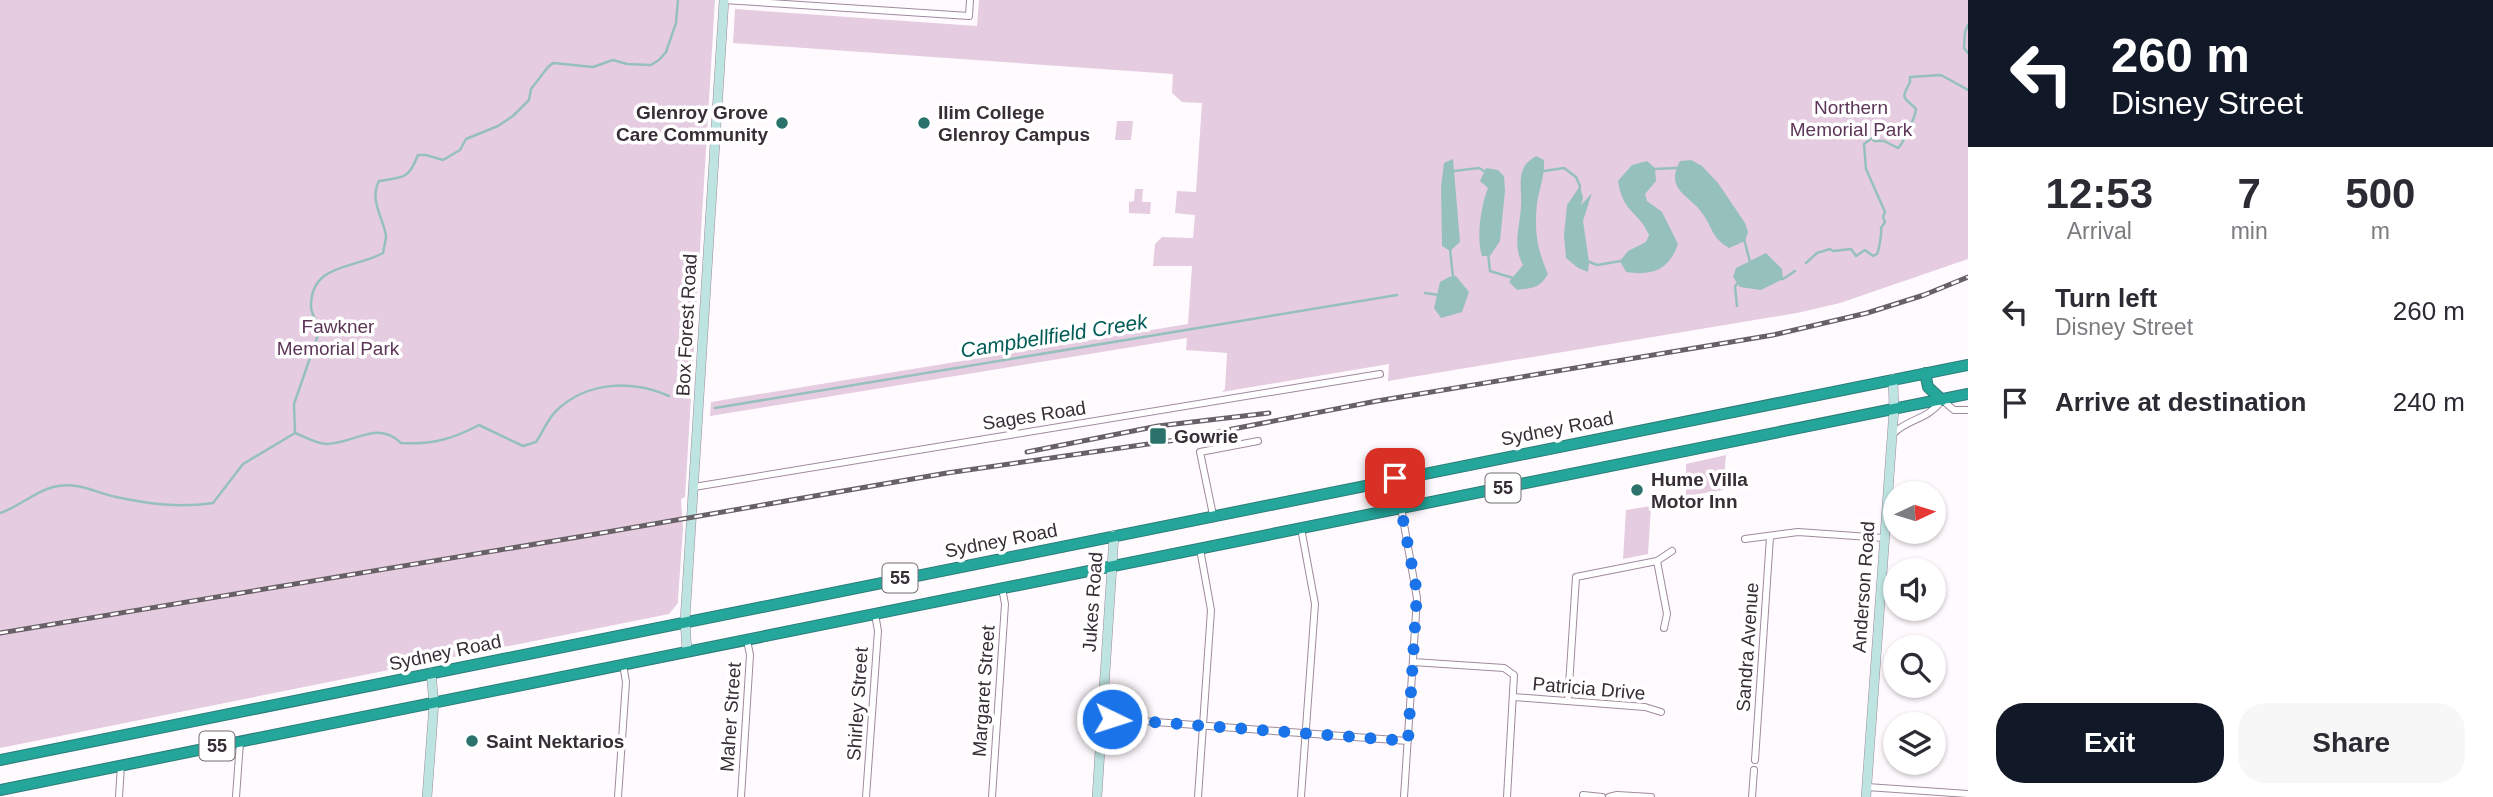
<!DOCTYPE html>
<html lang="en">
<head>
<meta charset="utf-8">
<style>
  :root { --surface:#fff; --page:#f7f7f7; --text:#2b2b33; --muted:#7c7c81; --accent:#111827 }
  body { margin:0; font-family:Helvetica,sans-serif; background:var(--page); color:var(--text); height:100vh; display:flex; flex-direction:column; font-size:26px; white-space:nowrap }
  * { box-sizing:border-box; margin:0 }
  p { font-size:23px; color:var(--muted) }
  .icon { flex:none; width:38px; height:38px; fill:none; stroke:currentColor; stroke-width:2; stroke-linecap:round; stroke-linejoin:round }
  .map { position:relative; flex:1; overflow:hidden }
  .drawer { display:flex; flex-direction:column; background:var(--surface); width:525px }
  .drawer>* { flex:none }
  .banner { background:#111827; color:#fff; overflow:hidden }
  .needle { width:46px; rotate:86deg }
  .fabs { position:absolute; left:1883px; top:481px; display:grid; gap:14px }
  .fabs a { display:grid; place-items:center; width:63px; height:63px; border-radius:50%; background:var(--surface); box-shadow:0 2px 5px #0004; font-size:35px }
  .pin { position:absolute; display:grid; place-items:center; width:60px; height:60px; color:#fff; margin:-30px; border-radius:14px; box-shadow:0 4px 10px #0006 }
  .me { position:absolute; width:77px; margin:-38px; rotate:94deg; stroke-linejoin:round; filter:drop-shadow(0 0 5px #0008) }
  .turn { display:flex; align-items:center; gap:24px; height:147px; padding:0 28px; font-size:32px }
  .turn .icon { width:91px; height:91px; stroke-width:2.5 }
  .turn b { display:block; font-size:49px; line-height:60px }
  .eta { display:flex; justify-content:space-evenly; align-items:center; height:119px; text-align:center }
  .eta b { font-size:42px; font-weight:700; line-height:49px }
  .action { display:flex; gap:14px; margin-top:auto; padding:14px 28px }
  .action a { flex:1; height:80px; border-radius:28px; background:var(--accent); color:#fff; font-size:28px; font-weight:700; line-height:80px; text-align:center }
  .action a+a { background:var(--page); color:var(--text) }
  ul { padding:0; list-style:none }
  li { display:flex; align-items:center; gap:21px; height:91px; padding:0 28px }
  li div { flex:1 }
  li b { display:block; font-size:26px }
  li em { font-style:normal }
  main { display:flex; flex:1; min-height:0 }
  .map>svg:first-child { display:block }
</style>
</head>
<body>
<main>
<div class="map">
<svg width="1968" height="797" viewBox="0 0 1968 797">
  <rect width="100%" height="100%" fill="#fffafe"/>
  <path fill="#e5cce1" d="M0,0h715l-30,497 -4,2 2,30 -5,70v4l-9,11 -669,134z
    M979,0h989v259l-128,44 -43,10 -409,68 1,-17 -167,28 3,-3 2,-36 -41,-3 1,-12 -477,78 1,-14 477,-78 4,-58h-39l2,-22 7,-7 31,1 2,-23 -20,-2 2,-22 19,1 6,-89 -20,-1 -10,-9 1,-19 -440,-31 2,-34 242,17z
    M1117,121h16l-2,19h-16z
    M1135,189h8l-1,13h9l-1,12 -21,-1v-11l5,-1z
    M1726,455l-3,35 -37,6v-32z
    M1651,506l-3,48 -25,5 3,-49z"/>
  <path fill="#96c0bb" d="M1536,156l8,4c1,16 -5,29 -7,44 -3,26 0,45 11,70 -8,14 -15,14 -31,16l-8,-8 14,-17c-11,-20 -3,-38 -2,-59 1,-11 -2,-24 1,-34 3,-9 8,-12 14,-16z
    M1453,159l7,83 -10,9 -8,-5 -1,-59 3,-24z
    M1691,160l11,6 16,17 27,40 3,9 -3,9 -16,7c-18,-11 -16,-20 -27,-35 -12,-18 -38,-23 -22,-52z
    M1647,161l8,7 1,13 -11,13 2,7 15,11 16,32c-9,26 -25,32 -52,28l-6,-11 8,-10 18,-9 3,-7c-11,-25 -26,-21 -31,-54l14,-16z
    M1486,168l12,2 6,6 1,15 -5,50 -10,15h-8c-6,-17 -1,-51 6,-68l-8,-7z
    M1580,186l3,12 -2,7 11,-12 -9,28 6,41 -1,10 -10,-4 -12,-10 -2,-23 3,-30z
    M1766,253l16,16 1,10 -22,11 -21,-3 -7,-10 3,-9z
    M1456,276l13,16 -7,20 -21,6 -7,-10 6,-26 9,-5z"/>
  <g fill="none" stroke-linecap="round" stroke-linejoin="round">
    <path stroke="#96c0bb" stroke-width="2.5" d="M1968,25l-3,7 -1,16 4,5
      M1653,169l24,-1
      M1454,171l25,-3 8,5
      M1544,171l20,-3 12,9 4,9 -1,4
      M1744,239l6,23
      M1450,249l3,28
      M1488,253l2,18 23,7
      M1587,261l10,4 24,-4
      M1806,263l11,-10 13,-4 3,2 18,-2 5,7 9,-6 8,6 4,-2c2,-5 5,-20 4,-26l4,-6 -2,-5 2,-5 -19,-43 -2,-25 8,-6 2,3h10l14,7c5,-4 18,-33 18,-39 -12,-13 -16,-8 -6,-27v-5l31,-2 27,15
      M1780,278l3,1 12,-8
      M1425,293l14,2
      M1737,306l-2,-19 3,-5
      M715,408l682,-113
      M295,433c11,4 21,11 32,11 29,-1 50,-24 74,-1 30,2 52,-4 78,-18l44,21 13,-4c7,-10 12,-24 21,-32 31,-29 75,-30 112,-14
      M0,513c19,-6 34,-21 53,-26 24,-6 41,5 63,10 33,7 64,11 97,6l30,-39 52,-31 -1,-29 25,-72c0,-10 -8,-16 -8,-26 0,-43 44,-37 72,-53 1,-6 3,-12 3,-17 -3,-19 -17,-36 -7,-55 25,-4 29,-1 39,-26h8l17,5 17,-10 6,-11 32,-13 15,-10 16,-16 2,-11 17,-22 5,-4 40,4 20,-7 14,4 24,1 8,-5 7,-8 10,-29 2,-23"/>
    <g stroke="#9f8a9c" stroke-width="8">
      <path id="street" d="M724,0l245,16 1,-16
        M1893,434c15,-16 34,-13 49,-34l12,10h14
        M1396,479l21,119 -13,199
        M694,487l686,-113
        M1213,515l-13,-63 58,-11
        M1301,528l14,76 -14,193
        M1745,539l53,-7 86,6
        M1657,561l10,53 -3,14
        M1413,662l91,6 10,7 -7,122
        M1514,697l131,10 16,5
        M1568,701l8,-124 81,-16 15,-10
        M1102,718l306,23
        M1755,760l15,-223
        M1867,787l101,7
        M1583,795l19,2
        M119,797l2,-32
        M236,797l4,-55
        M618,797l8,-115 -3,-18
        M741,797l9,-142 -3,-15
        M866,797l12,-166 -3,-17
        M992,797l13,-193 -3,-16
        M1198,797l13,-187 -11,-61
        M1609,797l8,-2 34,2
        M1752,797l2,-27"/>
    </g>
    <g stroke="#9f8a9c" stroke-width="10">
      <path id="secondary" d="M687,652l-2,-32 39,-620
        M427,797l7,-94 -3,-30
        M1097,797l17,-262
        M1866,797l28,-388 -1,-30"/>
    </g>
    <g stroke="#2b7c78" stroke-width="12">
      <path id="highway" d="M1925,373l3,14 14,13
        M0,760l1968,-395
        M0,790l1968,-396"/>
    </g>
    <use href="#street" stroke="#fff" stroke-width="6"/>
    <use href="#secondary" stroke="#bee4e1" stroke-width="9"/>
    <use href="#highway" stroke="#25a69b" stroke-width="10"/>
    <g stroke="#686067" stroke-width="5">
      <path id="rail" d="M1027,452l131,-26 111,-13
        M0,633l590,-98 357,-62 229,-33 201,-39 396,-66 94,-22 57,-18 44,-18"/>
    </g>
    <use href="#rail" stroke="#fff" stroke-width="2.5" stroke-dasharray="8" stroke-linecap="butt"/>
  </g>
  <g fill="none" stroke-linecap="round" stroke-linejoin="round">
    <path stroke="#1a73e8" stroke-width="12" stroke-dasharray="0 21.6" d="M1112,719l296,22 9,-149 -22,-114"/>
  </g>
  <g fill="#2a726b" stroke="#fff" stroke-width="2.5">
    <circle cx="782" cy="123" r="7"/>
    <circle cx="924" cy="123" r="7"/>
    <rect x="1149" y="427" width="18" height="18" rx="3.5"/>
    <circle cx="1637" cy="490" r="7"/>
    <circle cx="472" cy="741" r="7"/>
  </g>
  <g text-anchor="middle" stroke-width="7" stroke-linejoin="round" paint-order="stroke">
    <g fill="#fff" stroke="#736d72" stroke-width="2">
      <rect x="1485.5" y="473.5" width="35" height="29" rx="5"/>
      <rect x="882.5" y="563.5" width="35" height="29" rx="5"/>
      <rect x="199.5" y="731.5" width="35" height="29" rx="5"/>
    </g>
    <g font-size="18" font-weight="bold" fill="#372e36">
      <text x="1503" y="494">55</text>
      <text x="900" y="584">55</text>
      <text x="217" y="752">55</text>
    </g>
    <g font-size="19" fill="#5d3658" stroke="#fff">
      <text x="1851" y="114">Northern<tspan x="1851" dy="22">Memorial Park</tspan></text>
      <text x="338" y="333">Fawkner<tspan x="338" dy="22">Memorial Park</tspan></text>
    </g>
    <g font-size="19" font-weight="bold" fill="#372e36" stroke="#fff" text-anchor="start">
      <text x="768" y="119" text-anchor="end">Glenroy Grove<tspan x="768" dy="22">Care Community</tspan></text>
      <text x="938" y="119">Ilim College<tspan x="938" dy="22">Glenroy Campus</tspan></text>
      <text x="1174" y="443">Gowrie</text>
      <text x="1651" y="486">Hume Villa<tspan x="1651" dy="22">Motor Inn</tspan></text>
      <text x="486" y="748">Saint Nektarios</text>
    </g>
    <g font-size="19" fill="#372e36" stroke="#fff">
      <text transform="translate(686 325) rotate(-87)" y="7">Box Forest Road</text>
      <text transform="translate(1034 415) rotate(-9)" y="7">Sages Road</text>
      <text transform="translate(1557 428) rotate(-11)" y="7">Sydney Road</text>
      <text transform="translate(1001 540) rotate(-11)" y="7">Sydney Road</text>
      <text transform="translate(1863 587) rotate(-86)" y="7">Anderson Road</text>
      <text transform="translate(1092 602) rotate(-86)" y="7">Jukes Road</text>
      <text transform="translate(1747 647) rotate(-86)" y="7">Sandra Avenue</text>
      <text transform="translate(445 652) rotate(-12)" y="7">Sydney Road</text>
      <text transform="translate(1589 688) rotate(5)" y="7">Patricia Drive</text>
      <text transform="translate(983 691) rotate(-86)" y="7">Margaret Street</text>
      <text transform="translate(857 704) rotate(-86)" y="7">Shirley Street</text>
      <text transform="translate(730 717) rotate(-86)" y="7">Maher Street</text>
    </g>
    <g font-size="21" font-style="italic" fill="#005c56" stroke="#fff">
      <text transform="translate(1054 336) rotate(-9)" y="7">Campbellfield Creek</text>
    </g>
  </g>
</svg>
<div class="fabs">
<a><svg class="needle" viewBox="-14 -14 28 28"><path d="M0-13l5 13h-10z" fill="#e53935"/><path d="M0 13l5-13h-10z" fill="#7c7c81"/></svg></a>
<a><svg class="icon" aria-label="sound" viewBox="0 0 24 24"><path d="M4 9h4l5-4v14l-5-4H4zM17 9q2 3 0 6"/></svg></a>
<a><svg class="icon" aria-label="search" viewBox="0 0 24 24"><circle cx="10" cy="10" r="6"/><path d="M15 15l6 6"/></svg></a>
<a><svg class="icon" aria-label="layers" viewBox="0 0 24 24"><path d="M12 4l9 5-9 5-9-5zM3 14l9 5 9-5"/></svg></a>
</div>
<div class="pin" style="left:1395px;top:478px;background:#d93025"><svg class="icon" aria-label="arrive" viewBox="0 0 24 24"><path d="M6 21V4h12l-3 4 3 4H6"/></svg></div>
<svg class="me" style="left:1112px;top:719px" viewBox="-20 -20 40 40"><circle r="17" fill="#1a73e8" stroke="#fff" stroke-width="3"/><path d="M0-11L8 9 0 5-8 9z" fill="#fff"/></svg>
</div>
<section class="drawer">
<div class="banner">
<div class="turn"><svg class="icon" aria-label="left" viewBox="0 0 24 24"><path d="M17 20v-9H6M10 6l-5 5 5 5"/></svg><div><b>260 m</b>Disney Street</div></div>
</div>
<div class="eta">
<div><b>12:53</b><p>Arrival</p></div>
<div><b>7</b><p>min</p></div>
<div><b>500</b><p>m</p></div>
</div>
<ul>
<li><svg class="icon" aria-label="left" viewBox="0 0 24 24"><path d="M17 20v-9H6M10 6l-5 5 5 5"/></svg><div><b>Turn left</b><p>Disney Street</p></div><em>260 m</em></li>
<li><svg class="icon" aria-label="arrive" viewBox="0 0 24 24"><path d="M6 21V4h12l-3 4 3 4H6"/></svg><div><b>Arrive at destination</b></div><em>240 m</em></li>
</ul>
<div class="action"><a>Exit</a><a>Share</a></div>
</section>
</main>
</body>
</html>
